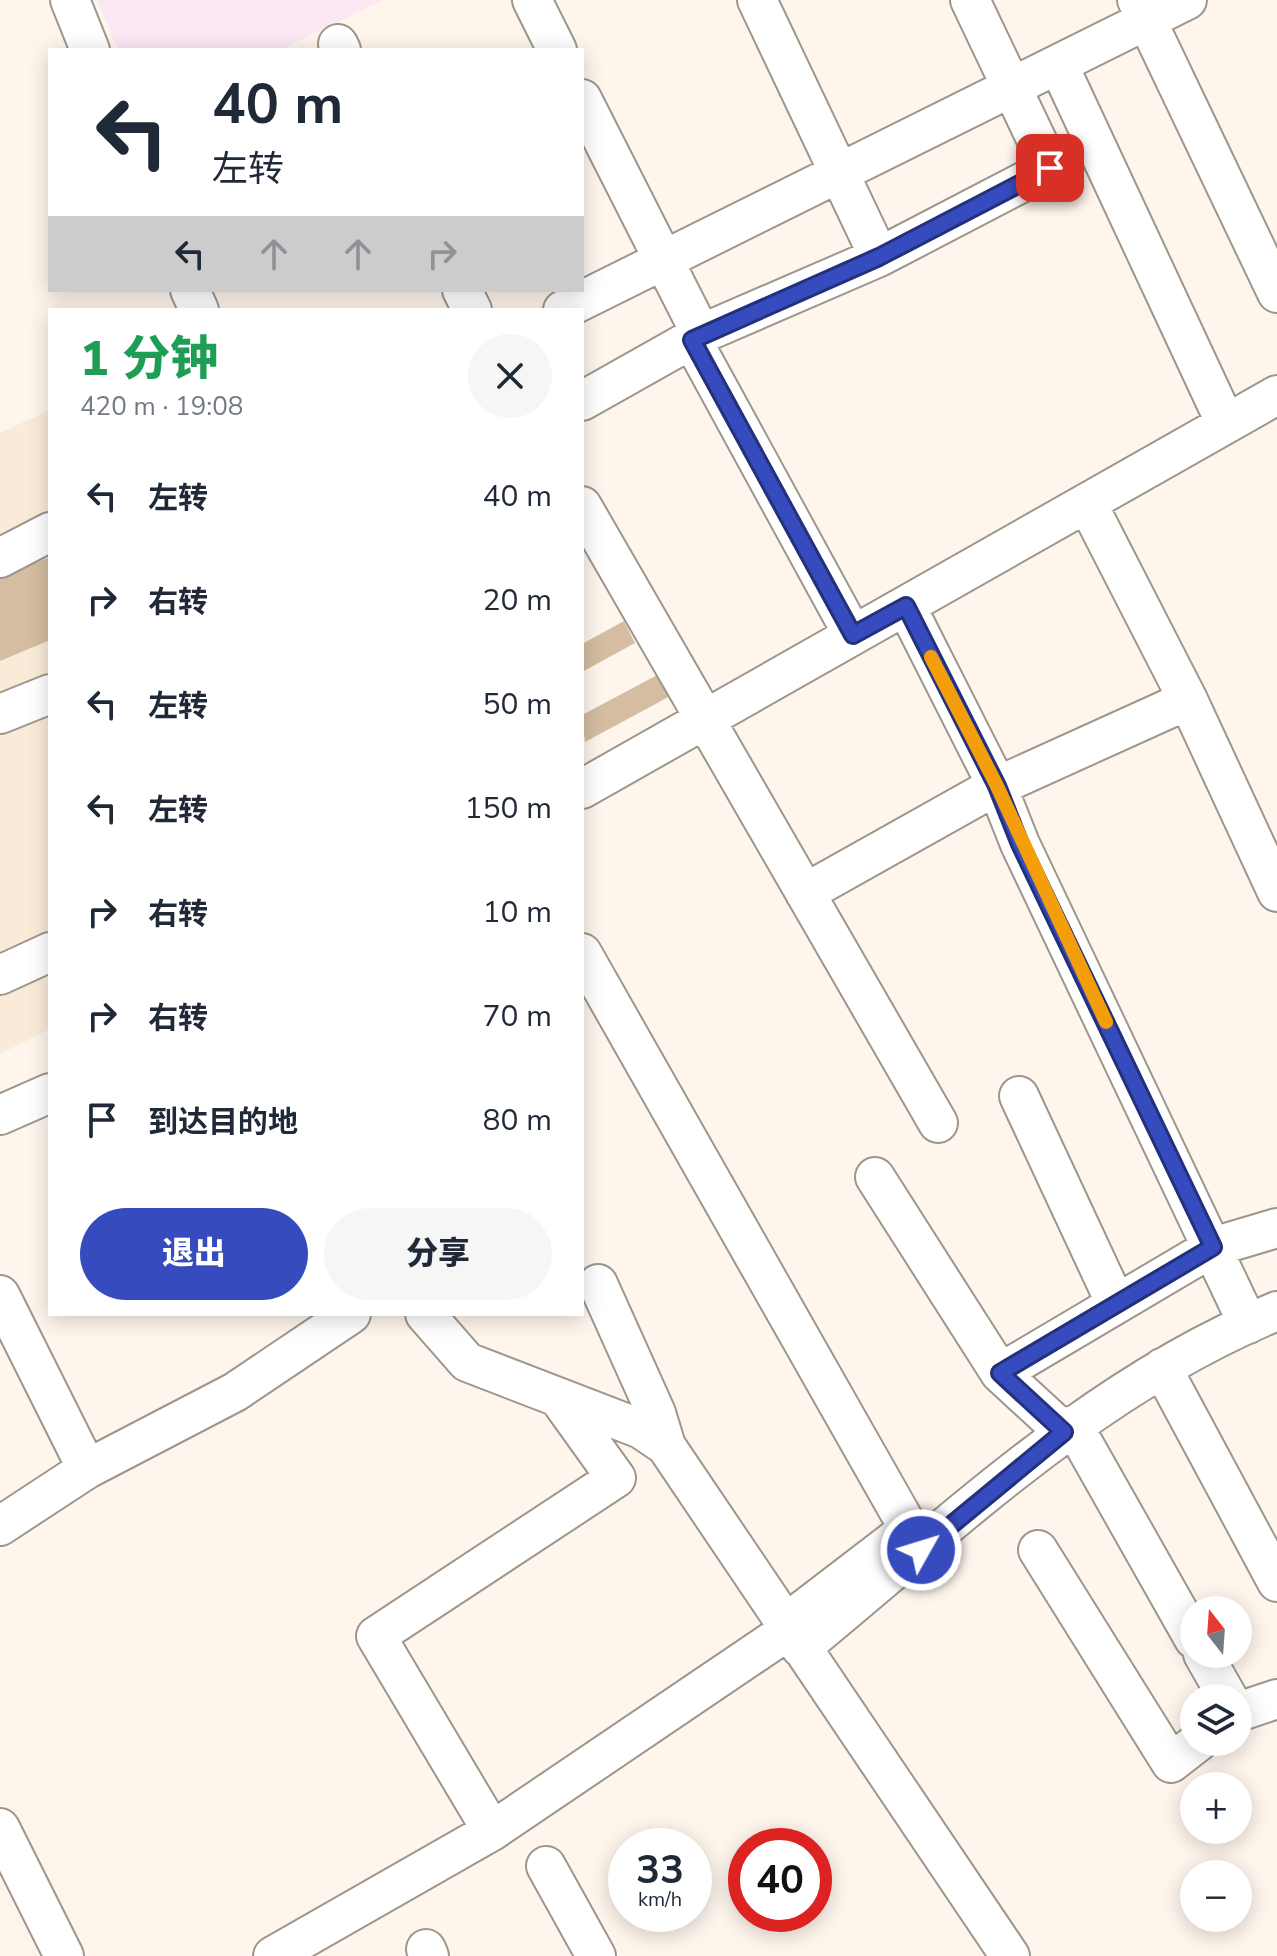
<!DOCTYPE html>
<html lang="zh">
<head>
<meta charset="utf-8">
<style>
  :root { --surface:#fff; --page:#f6f6f7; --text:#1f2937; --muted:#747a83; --accent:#364cbe }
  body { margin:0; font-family:"Nunito Sans","Noto Sans SC",sans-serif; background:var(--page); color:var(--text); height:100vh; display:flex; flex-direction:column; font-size:30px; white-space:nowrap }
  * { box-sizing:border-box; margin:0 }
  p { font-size:26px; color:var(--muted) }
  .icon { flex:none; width:44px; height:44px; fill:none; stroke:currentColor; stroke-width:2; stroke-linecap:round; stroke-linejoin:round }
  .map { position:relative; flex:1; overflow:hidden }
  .drawer { position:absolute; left:48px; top:308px; width:536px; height:1008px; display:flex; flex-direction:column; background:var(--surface); border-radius:0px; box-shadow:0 4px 20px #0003 }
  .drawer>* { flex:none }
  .banner { position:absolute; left:48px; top:48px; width:536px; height:244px; border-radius:0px; box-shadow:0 4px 20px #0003; background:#fff; color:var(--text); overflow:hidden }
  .needle { width:52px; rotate:343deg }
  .controls { position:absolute; left:1180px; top:1596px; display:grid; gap:16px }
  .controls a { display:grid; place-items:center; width:72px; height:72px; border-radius:50%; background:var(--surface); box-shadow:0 4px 20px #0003; font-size:40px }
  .speed { position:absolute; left:608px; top:1828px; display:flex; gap:16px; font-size:40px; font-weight:700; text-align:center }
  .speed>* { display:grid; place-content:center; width:104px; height:104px; border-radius:50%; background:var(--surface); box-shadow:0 4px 20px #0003; line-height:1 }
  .speed small { font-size:20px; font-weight:400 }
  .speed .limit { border:12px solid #d22; background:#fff; color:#111 }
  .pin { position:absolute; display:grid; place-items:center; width:68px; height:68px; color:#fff; margin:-34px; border-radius:16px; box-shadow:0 4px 12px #0006 }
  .me { position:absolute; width:88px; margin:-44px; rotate:51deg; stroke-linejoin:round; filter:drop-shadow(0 0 6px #0008) }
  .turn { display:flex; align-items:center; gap:28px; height:168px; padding:0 32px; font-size:36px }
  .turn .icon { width:104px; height:104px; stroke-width:2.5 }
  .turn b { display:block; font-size:56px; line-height:68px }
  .lanes { display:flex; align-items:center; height:76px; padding:0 32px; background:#0003; justify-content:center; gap:40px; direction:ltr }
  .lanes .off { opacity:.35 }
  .round { display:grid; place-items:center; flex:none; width:84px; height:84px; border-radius:42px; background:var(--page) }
  .summary { display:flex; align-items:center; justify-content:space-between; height:136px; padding:0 32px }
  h1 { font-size:48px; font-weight:800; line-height:60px; color:#1e9e55 }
  .button { display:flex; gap:16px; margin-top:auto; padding:16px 32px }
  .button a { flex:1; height:92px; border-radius:48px; background:var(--accent); color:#fff; font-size:32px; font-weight:800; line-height:92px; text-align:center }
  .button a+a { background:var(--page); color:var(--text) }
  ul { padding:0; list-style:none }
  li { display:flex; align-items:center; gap:24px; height:104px; padding:0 32px }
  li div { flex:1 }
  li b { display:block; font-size:30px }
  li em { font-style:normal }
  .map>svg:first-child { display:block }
</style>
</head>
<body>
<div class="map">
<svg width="1277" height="1956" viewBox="0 0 1277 1956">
  <rect width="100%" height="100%" fill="#fef6ed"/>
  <path fill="#faebd9" d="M50,410v619l-50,25v-621z"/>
  <path fill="#fce7f5" d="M97,0h286l-103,50h-162z"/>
  <path fill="#d4bda1" d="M50,557v83l-50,21v-83z
    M624,621l11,22 -53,29v-28z
    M663,672l11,22 -89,48 -3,-27z"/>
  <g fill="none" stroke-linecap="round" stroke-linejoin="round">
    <g stroke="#9f968b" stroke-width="42">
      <path id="minor" d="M70,0l20,50
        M532,0l25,50
        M757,0l122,257
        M1137,0l140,293
        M338,44l3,6
        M1058,64l168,360
        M582,99l119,235
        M190,290l9,20
        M462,290l10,20
        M563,310l624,-310
        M692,340l161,295
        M582,401l119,-67 178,-77 171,-89 -80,-168
        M1087,503l101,197 89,192
        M582,506l356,617
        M0,558l50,-26
        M906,606l91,180 23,58 228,480
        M0,714l50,-20
        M582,789l695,-394
        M805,893l182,-102 201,-91
        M582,953l327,576 -124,95
        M0,975l50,-23
        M1019,1096l97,208
        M0,1115l50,-22
        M875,1177l125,196 64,59
        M598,1284l58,129 10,33
        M0,1295l87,174
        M425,1314l42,48 174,67 25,17 344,510
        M1162,1368l115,214
        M1000,1373l213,-126 64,-19
        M1073,1425l121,214
        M0,1526l87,-57 148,-77 116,-78
        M1038,1550l133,213 27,-21
        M801,1648c150,-123 294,-263 476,-337
        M1203,1654l25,44
        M1238,1712l39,-13
        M0,1828l64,128
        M492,1831l-116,-195 240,-158 -56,-78
        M546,1866l50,90
        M426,1949l3,7
        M273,1956l219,-125 297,-201"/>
    </g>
    <use href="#minor" stroke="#fff" stroke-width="38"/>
  </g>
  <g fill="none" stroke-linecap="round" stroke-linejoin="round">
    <g stroke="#23317c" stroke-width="20">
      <path id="route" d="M921,1550l143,-118 -64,-59 213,-126 -193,-403 -23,-58 -91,-180 -53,29 -161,-295 187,-83 171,-89"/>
    </g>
    <use href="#route" stroke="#364cbe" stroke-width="14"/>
    <path stroke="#f59e0b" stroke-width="14" d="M931,657l66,129 109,236"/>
  </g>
</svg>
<div class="controls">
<a><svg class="needle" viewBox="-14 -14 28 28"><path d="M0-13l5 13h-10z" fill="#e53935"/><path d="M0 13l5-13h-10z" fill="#747a83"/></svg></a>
<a><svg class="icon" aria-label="layers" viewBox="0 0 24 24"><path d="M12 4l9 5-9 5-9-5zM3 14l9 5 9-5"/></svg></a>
<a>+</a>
<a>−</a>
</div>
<div class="speed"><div>33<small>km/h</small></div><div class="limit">40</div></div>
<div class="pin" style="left:1050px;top:168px;background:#d93025"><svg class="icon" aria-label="arrive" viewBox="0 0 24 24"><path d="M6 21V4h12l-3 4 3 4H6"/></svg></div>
<svg class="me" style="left:921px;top:1550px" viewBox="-20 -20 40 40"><circle r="17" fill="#364cbe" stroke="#fff" stroke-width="3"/><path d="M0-11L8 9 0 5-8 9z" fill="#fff"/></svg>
<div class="banner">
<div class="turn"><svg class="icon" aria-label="left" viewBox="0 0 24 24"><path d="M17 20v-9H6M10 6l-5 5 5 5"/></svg><div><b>40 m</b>左转</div></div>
<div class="lanes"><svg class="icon" aria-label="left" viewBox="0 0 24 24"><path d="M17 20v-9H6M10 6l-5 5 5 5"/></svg><svg class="icon off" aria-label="ahead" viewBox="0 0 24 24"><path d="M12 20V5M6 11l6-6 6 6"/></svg><svg class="icon off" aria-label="ahead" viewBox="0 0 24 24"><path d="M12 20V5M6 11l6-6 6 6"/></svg><svg class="icon off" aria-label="right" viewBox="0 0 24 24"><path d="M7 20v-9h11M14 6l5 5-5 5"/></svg></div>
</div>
<section class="drawer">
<div class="summary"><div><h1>1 分钟</h1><p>420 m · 19:08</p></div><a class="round"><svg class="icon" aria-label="close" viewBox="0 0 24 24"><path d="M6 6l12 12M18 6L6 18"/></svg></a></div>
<ul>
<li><svg class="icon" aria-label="left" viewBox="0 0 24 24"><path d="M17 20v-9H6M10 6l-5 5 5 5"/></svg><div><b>左转</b></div><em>40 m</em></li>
<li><svg class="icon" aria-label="right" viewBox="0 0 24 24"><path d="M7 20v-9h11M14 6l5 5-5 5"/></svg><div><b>右转</b></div><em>20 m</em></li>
<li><svg class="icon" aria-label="left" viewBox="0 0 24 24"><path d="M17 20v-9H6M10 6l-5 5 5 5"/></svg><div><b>左转</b></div><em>50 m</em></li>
<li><svg class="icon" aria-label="left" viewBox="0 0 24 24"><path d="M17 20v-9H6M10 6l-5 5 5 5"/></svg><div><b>左转</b></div><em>150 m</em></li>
<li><svg class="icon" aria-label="right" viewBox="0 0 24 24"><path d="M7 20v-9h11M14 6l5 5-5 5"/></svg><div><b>右转</b></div><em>10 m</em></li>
<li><svg class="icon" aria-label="right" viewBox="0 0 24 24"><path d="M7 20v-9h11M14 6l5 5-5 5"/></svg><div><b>右转</b></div><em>70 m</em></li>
<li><svg class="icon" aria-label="arrive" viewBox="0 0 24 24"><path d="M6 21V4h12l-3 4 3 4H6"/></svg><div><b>到达目的地</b></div><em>80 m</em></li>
</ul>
<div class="button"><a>退出</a><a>分享</a></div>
</section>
</div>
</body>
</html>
